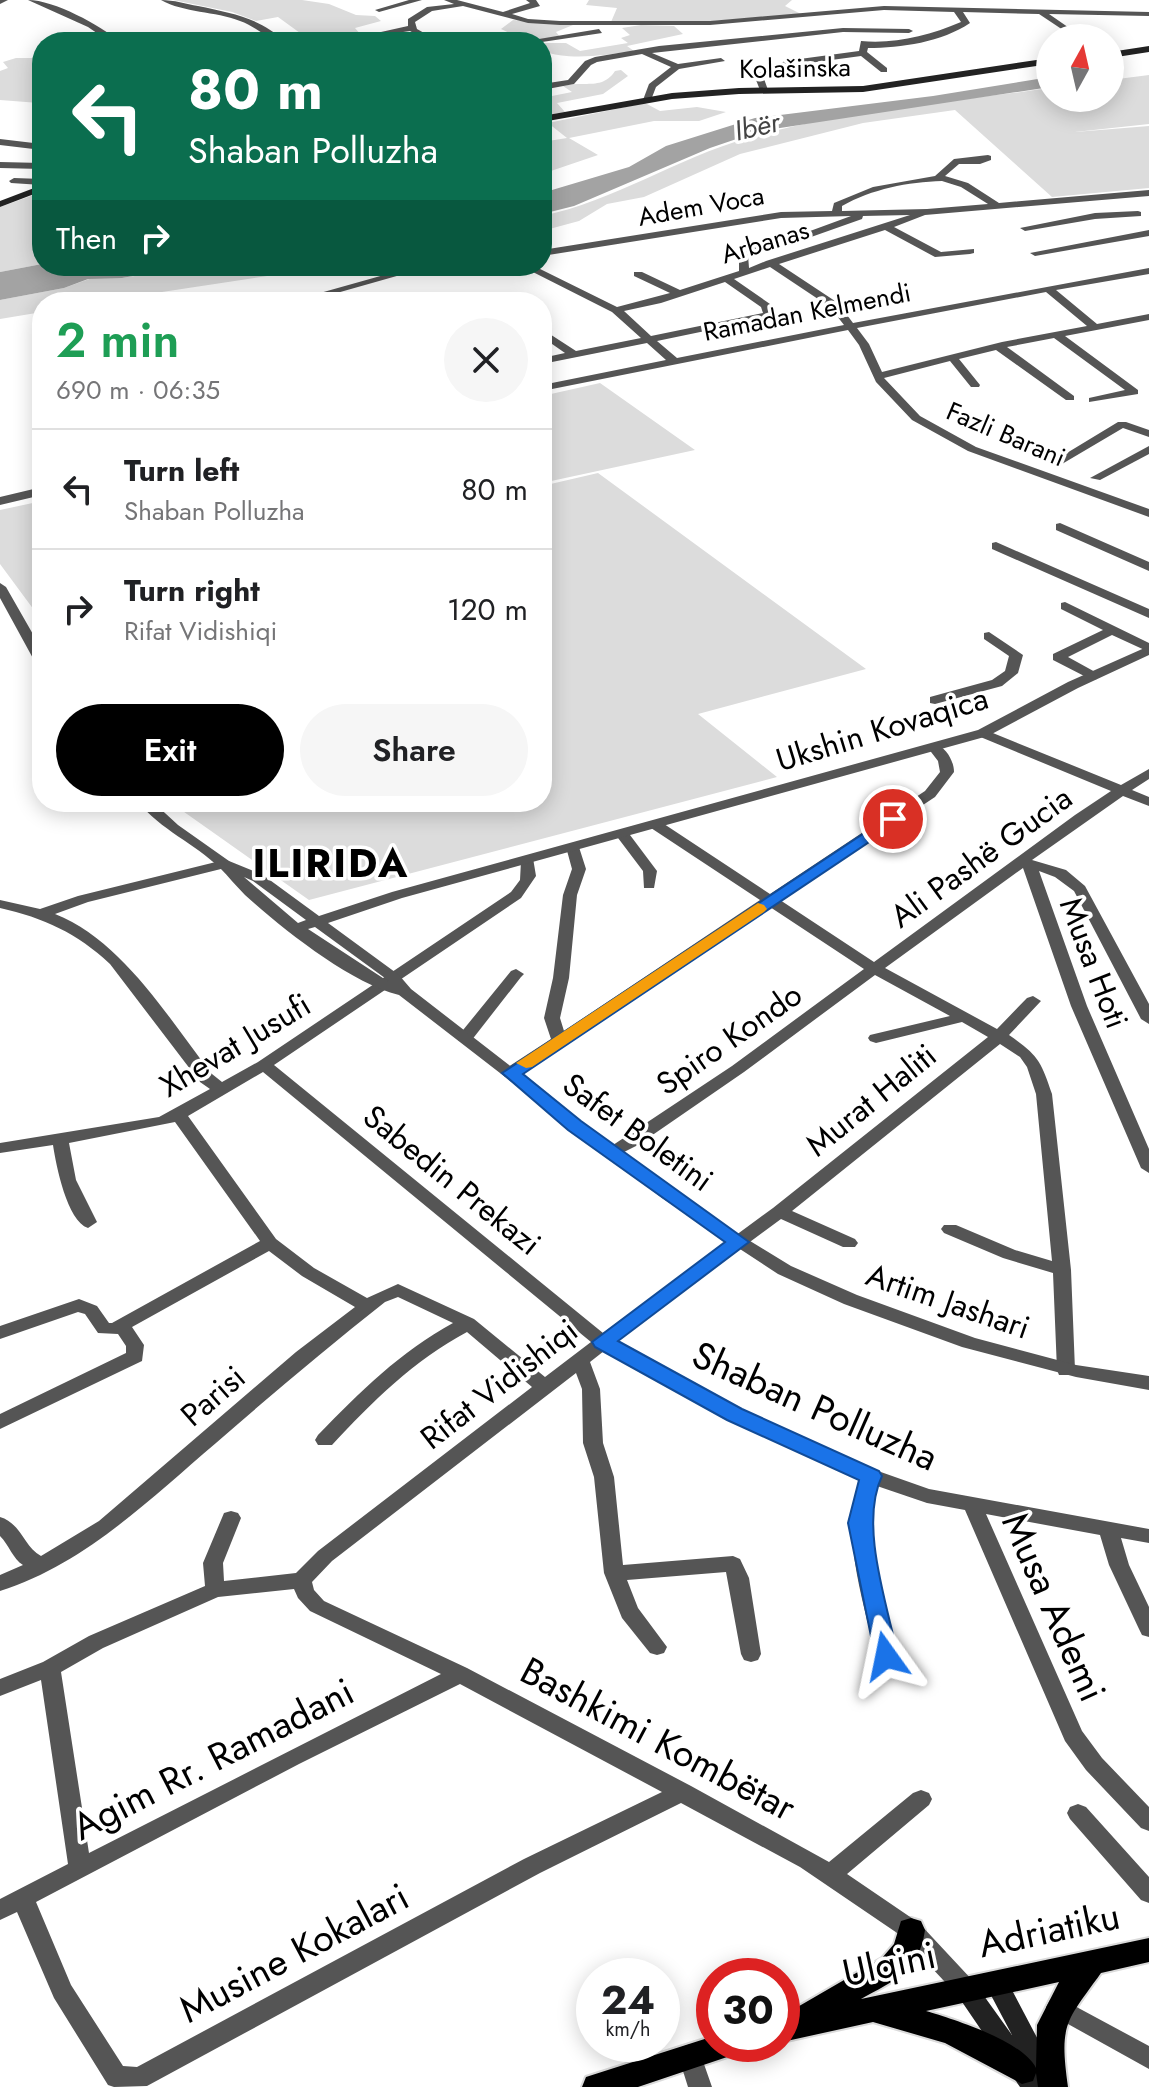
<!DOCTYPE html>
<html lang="en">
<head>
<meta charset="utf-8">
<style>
  :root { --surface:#fff; --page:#f6f6f6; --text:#202124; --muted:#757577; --line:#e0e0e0; --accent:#000 }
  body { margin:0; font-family:Jost,sans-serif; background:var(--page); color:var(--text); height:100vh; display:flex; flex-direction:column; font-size:30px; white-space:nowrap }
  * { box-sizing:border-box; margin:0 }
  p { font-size:26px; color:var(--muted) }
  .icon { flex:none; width:44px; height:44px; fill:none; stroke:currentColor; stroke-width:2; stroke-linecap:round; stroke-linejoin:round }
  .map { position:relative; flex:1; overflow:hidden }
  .details { position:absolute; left:32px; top:292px; width:520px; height:520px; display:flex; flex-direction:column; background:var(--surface); border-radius:32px; box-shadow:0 4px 20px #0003 }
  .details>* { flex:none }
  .top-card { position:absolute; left:32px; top:32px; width:520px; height:244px; border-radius:32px; box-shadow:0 4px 20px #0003; background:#0b6e4f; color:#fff; overflow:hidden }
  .needle { width:52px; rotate:8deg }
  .controls { position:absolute; left:1036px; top:24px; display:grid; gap:16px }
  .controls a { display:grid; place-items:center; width:88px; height:88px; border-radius:50%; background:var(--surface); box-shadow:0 4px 20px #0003; font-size:40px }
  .speed { position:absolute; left:576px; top:1958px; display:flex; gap:16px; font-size:40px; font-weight:700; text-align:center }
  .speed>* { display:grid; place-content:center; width:104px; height:104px; border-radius:50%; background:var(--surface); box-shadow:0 4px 20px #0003; line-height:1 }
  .speed small { font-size:20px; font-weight:400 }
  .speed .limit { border:12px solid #d22; background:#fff; color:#111 }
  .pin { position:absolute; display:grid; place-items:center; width:68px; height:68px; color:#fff; margin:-34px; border:4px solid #fff; border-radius:50%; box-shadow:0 2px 8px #0007 }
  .me { position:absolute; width:88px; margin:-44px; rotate:348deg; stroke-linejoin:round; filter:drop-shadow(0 0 6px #0008) }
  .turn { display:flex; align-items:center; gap:28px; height:168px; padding:0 24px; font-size:36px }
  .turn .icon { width:104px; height:104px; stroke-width:2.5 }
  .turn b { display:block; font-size:56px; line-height:68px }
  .then { display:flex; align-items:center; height:76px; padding:0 24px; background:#0003; gap:16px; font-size:30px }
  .round { display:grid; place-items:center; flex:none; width:84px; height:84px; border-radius:42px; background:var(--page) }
  .overview { display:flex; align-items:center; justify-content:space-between; height:136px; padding:0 24px }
  h1 { font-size:48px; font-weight:600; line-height:60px; color:#1e9e55 }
  .cta { display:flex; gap:16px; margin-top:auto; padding:16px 24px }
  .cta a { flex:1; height:92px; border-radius:48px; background:var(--accent); color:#fff; font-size:32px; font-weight:600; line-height:92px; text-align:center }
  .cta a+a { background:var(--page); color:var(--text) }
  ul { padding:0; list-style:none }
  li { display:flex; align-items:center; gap:24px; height:120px; padding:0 24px; border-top:2px solid var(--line) }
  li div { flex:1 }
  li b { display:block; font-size:30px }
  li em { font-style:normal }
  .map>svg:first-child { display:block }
</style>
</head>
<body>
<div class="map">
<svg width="1149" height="2087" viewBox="0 0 1149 2087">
  <rect width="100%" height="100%" fill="#fff"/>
  <path fill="#dcdcdc" d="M173,0h129l27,4 27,11 19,1 6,5 -26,7 12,14h-80l-8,-5 21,-4 -22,-16 -22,4 -24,-9z
    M589,0h203l-7,6 16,8 -101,8h-89l6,-14 -31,-3z
    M513,20l60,5 -17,7 4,5 -34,4 -25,-12z
    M641,25l33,1 9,8 -56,12 7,5c-29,4 -64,10 -92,0l3,-8h21l14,8 48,-8 -7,-5 9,-3 -8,-7z
    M16,58h26l-3,45 -39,-3v-29l8,-3 -5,-6z
    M621,70l7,6 -25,18 -46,9 8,9 -23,4v-18l30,-6 -9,-6c20,-6 39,5 52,-15z
    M1149,75v49l-74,8 74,-6v62l-97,9 -97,-87 -92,13 -123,31 -96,43 -37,7 -28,17 -37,10v-15c72,-15 135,-58 206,-78 94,-27 204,-36 302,-50v10h60v-18z
    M645,103l15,8 37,-4 29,5 -27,9h-45l-85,17 29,17 -56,19v-32l25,-4 -19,-15z
    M42,192v72l-42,8v-65z
    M199,266h134l-237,36h-54v10l-42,7v-19l64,-12 31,-11 27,1z
    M600,383l95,67 -153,33v-87z
    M598,473l268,196 -168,45 79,63 -468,123 -139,-98h372v-316z
    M42,501v125l-8,-16 -34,-46v-54z"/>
  <path fill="#a3a3a3" d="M1050,77v10l-290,44 -50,17 -136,58 -32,8v-21l87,-26 37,-21 89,-28 178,-22z
    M42,264v2h146l-66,12 -34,1 -24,9 -64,12v-28z"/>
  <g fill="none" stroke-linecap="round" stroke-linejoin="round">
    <g stroke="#dbdbdb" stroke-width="4">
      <path id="primary" d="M911,1918l10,3 4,9c-6,42 -30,50 -64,69l288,-61v24l-48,11c-35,49 -42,50 -33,114h-30l-2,-14 -3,8 -11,3 -77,-41 -72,-21 -91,20v-26l100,-58 12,-14 7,-23zM1059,1982l-22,43 -1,43c-13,-27 -83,-49 -110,-57z
        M714,2036v8h30l-5,9 -101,34h-56l4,-10z"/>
    </g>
    <path fill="#555" fill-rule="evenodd" d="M0,0h8l-8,4z
      M28,0c26,0 72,25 92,42h-10l-22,-15z
      M161,0c13,0 25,4 37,6 33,7 63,12 87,36 -15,0 -29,-16 -45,-21 -25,-10 -56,-8 -79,-21z
      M409,0h13l-43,12 -4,-2z
      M444,0h13l46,12 27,-9 -4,-3h10l4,6 -28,8 16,5 32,2h150l174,-15 265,6v4l-100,-2 26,18 -3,4 -33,-22 -76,-2 7,11c-28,19 -69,25 -102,25l-1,4 20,16v4h-6l-20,-16 -74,10 -24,10 5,14 -4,3 -4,-3 -6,-15 31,-14 74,-10 2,-10c34,3 67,-5 100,-19l-7,-10 -70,-2 -174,15h-150l-32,-2 -65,-17 -31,5 -17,11 2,7 23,13h-10l-20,-11 -34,5 -4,-2 36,-8v-7l19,-12 27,-3z
      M843,28l66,1 4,2 -4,2 -66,-1 -191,21 26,11 43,-6 4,3 -46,8 -23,18 -5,13 -4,3 -4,-3 6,-16 22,-17 -29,-13 -45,8 -6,3 -17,19 -32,6v-6l26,-4 17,-19 10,-4 64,-11z
      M599,29l3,4 -60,9h-21z
      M0,139l42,5v6l-42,-5z
      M988,155l3,1v4l-11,4h-21l-14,12 23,7 31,20 150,-13v6l-224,19 -31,12 47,25 33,-3v4l-4,1 -35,3 -50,-27 -106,34 59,39 15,20 296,-55v6l-93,16 41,34 52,-10v6l-84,16 73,54v4l-49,8v-4l36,-8 -71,-52 -47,9 67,49v4h-8l-70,-50 -37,9 21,26 -1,2h-8l-21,-26 -66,17 36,38 56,31 173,62v8l-181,-66 -56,-31 -36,-38 -17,-37 -11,-15 -306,61v-6l124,-25 -19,-17 -105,21v-6l23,-5 -23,-16v-8l34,22 65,-13 -29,-26 -91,-46h13l83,41 53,-14 -36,-17v-4h8l38,18 59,-19v-20l52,-13 60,-22 -70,2 -239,38v-6l239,-38 51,-1 2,-8 39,-16 62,-11 19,-17zM942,181l19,6 27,17 -61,5 -85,2v-5c30,-17 66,-24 100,-25zM910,215l-144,46 -17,7 -1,-13 49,-13 65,-23 1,-3zM770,267l60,40 14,18 -167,33 -20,-17 116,-24 -3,-13 -36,-25zM725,282l36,25 2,6 -112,23 -27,-25 37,-8zM1046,292l41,34 -85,16 -120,30 -13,-28 -12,-16z
      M0,162l42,1v6l-42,-1z
      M14,178l28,1v6l-31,-2 -2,-2z
      M1138,211l3,1v4l-46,3 -70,12 -5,-3 75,-15z
      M1149,230v6l-114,20 -5,-3z
      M416,266h16l-127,36h-17z
      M1118,422h8l23,8v7l-26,-9 -61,36 -10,-2z
      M1149,446v8l-49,26 -10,-2z
      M42,487v8l-42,10v-8z
      M1060,523l89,39v9l-93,-41v-6z
      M996,542l153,67v9l-157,-69v-6z
      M1065,602l84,41v9l-37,-17 -44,22 29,16v6l-5,1 -39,-20v-6l50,-24 -42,-21v-6z
      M989,632l34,23 -5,18 -16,13 -67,18 -5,-1v-6l62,-17 13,-9 4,-15 -25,-17v-6z
      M983,729l138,56 28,-16v10l-17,11 17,7v9l-26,-10 -91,64 34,10 19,16 64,118v20l-8,-5 -67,-128 -19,-14 -16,-6 48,135 62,143v24l-8,-5 -70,-162 -48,-138 -138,100 112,61 30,-31 6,-2 8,5 -32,34c29,20 32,26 43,59l19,176 4,100 -2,5h-14l-2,-5 -4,-97 -50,-15 -59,-25 -3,-4 3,-4h12l59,25 37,11 -16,-167 -9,-27 -7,-10 -20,-13 -208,167 63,28 3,4 -3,4h-12l-62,-28 -165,122 125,68 137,62 51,18 220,40v14l-28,-5 8,27 20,42v30l-7,-2 -3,-6 -30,-64 -9,-30 -114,-21 96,217 20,27 47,49v24l-8,-3 -55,-58 -21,-29 -100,-231 -38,-7 -50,-17c-18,54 7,117 19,170l-3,6 -7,2 -7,-2c-7,-13 -8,-29 -12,-42 -11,-47 -23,-94 -7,-141l-133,-60 -123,-68 -14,11 10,27 3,54 11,34 9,88 110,-9 7,3 9,19 12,76 -3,6 -7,2 -7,-2 -3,-6 -15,-82 -99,8 11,28 29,39 -3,6 -7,2 -7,-2 -28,-35 -18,-45 -10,-96 -11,-34 -1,-54 -6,-16 -244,188 -20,21 2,8 10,11 143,67 224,118 138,76 84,-69 8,-3 8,3 3,6 -3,6 -82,69 72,49 55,59 4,7 -4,7 -8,3 -8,-3 -55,-59 -103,-70 -119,-64 -141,70 -393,213 -33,1 -6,-2 -54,-87 -37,-86 -17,8v-21l68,-35 -27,-184 -41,16v-17l43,-17 46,-26 116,-50 -2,-23 21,-50 7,-2 7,2 3,5 -18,45 1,18 72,-8 22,-22 214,-164 -65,-55c-53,28 -95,70 -135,113h-14l-3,-5 3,-5c41,-42 83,-84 135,-112l-55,-26 -13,5c-57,45 -114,93 -169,141 -66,56 -131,121 -216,148v-16l23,-10c-10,-6 -14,-20 -23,-29v-19c21,6 24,30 41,39l58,-35 197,-169 59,-45 -53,-31 -33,-25 -137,76 12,18 -2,16 -142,68v-15l126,-61v-7l-8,-12 -20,-1 -13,-19 -7,-2 -78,27v-13l79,-27 18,7 12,17h3l148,-82 -85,-119 -106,21 7,37 21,42 -9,6c-21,-7 -32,-63 -35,-83l-53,8v-10l159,-26 51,-28 -10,-7 -90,-118c-33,-31 -66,-46 -110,-56v-8l40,9 38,-13 146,-36 5,1 2,3 -2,3 -141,35 -33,12c68,27 113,104 157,160l10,8 36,-20 253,-170 9,-12 1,-19 7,-4 5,1 3,18 -15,22 -247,167 329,268 170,-125 215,-171 -26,-15 -86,21 -6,-2 -2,-3 2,-3 80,-19 -75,-41 -131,97 -106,73 -20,10h-12l-2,-4 128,-85 132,-97 -94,-62 -253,170h-12l-2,-4 2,-4 46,-30 -7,-21 9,-40 10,-83 9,-26 -6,-22 7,-4 5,1 8,25 -9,26 -8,83 -9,40 4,13 196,-131 -109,-72 -2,-3 2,-3h10l109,72 155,-103 15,-19 -2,-11 -10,-13 7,-4c11,3 19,17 19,28l-19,25 -155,103 94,62 201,-147 36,-24 -133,-55 -2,-3zM263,1072l328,270 -46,35 -71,-58 -76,-35 -31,14 -53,-30 -38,-29 -88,-123zM294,1589l4,9 12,13 131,63 -352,179 -28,-181 42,-24 115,-51zM460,1684l202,108 -138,67 -387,208 -14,-1 -52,-81 -35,-83 263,-138z
      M622,830l5,1 30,40 -3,17h-10l-1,-17 -28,-37z
      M516,969l8,5 -3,3 -50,64h-12l-2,-3 2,-3 52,-64z
      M1078,1804l8,3 63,70v26l-8,-3 -71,-81 -3,-6 3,-6z
      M1058,1997l91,49v23l-99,-55 -4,-7 4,-7z
      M690,2044l8,3 14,40h-24l-10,-32 4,-8z"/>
    <path fill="#555" fill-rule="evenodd" d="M0,583l6,4 36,63v16l-7,-4 -35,-64z
      M1149,646v9l-71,33 -90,48 -586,162 -74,25 71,52 12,14 218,169 90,64 72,44 66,29 118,43 101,27 73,11v14l-73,-13 -114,-30 -118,-43 -66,-30 -116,-76 -263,-203c-49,-12 -116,-66 -154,-100 -9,-9 -17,-19 -25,-27 -26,-25 -59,-38 -82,-66h15l25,23 51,36 34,14 56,41 73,-24 586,-162 90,-48zM244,877l9,4 53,39 -8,3zM315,927l74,54v1l-81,-53z"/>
    <path fill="#222" fill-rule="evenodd" d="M1149,46v6l-39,6v-6z
      M1050,58v6l-187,28 -124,2 -67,5 -130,23v-6l130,-23 67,-5 124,-2z
      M42,185v6l-42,16v-6z
      M996,1972l8,3 59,112h-43l-62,-91 -4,-7 4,-7 8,-3 8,3 38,53 -28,-53 4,-7z"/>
    <use href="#primary" fill="#000" fill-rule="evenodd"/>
  </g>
  <path fill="#1a73e8" stroke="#114b97" stroke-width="2" d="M893,814l8,5 -2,3 -376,252 58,47 168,121 -131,99 124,68 137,62 3,5c-23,48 5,128 16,180l-3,6 -9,3 -8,-3 -3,-6 -27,-133 11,-43 -132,-60 -132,-73 -3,-5 133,-100 -157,-112 -66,-57z"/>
  <path fill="#f59e0b" d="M758,903l6,2 3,4 -3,3 -232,155 -6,1 -10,-5z"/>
  <g text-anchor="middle" stroke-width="7" stroke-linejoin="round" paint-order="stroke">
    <g font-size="26" fill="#000" stroke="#fff">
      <text transform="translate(795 68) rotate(-1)" y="9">Kolašinska</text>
      <text transform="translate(701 206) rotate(-10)" y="9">Adem Voca</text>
      <text transform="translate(765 242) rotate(-17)" y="9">Arbanas</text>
      <text transform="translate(807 312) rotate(-11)" y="9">Ramadan Kelmendi</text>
      <text transform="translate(1006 434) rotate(23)" y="9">Fazli Barani</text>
    </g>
    <g font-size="28" font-style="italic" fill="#444" stroke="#fff">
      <text transform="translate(757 126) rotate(-13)" y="10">Ibër</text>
    </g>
    <g font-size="32" fill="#000" stroke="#fff">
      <text transform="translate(882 729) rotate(-17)" y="11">Ukshin Kovaqica</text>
      <text transform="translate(981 857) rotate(-36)" y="11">Ali Pashë Gucia</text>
      <text transform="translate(1094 963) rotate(69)" y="11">Musa Hoti</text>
      <text transform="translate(729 1039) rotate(-35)" y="11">Spiro Kondo</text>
      <text transform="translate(235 1045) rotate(-31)" y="11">Xhevat Jusufi</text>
      <text transform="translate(871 1100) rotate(-39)" y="11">Murat Haliti</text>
      <text transform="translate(638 1132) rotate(36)" y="11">Safet Boletini</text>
      <text transform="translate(452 1180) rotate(39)" y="11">Sabedin Prekazi</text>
      <text transform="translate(948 1301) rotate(19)" y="11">Artim Jashari</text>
      <text transform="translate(499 1384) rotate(-38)" y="11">Rifat Vidishiqi</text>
      <text transform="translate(213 1396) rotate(-41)" y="11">Parisi</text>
    </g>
    <g font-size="38" fill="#000" stroke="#fff">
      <text transform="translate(815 1406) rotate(24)" y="13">Shaban Polluzha</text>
      <text transform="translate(1054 1607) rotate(66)" y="13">Musa Ademi</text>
      <text transform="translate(658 1739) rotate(28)" y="13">Bashkimi Kombëtar</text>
      <text transform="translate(213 1759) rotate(-27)" y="13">Agim Rr. Ramadani</text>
      <text transform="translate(1049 1930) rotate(-12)" y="13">Adriatiku</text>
      <text transform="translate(294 1953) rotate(-28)" y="13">Musine Kokalari</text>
      <text transform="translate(889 1964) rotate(-12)" y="13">Ulqini</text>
    </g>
    <g font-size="40" font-weight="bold" letter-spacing="2" fill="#000" stroke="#fff">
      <text x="331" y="877">ILIRIDA</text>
    </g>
  </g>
</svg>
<div class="controls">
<a><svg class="needle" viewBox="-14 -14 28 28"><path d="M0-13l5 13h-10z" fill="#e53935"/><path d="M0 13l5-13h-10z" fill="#757577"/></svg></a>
</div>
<div class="speed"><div>24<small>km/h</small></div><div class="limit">30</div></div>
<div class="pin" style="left:893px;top:819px;background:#d93025"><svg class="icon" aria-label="arrive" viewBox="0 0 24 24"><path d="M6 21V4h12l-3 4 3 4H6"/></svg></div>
<svg class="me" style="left:886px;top:1656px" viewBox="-20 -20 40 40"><path d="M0-17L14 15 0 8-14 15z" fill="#1a73e8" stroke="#fff" stroke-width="4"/></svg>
<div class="top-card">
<div class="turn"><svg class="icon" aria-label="left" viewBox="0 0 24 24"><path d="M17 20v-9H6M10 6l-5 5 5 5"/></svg><div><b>80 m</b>Shaban Polluzha</div></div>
<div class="then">Then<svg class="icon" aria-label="right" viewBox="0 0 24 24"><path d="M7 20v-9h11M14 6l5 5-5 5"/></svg></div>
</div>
<section class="details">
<div class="overview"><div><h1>2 min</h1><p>690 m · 06:35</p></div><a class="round"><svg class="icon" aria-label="close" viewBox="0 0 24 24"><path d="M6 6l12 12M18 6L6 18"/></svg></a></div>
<ul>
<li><svg class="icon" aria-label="left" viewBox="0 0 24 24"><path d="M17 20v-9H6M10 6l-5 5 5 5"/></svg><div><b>Turn left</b><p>Shaban Polluzha</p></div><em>80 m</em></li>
<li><svg class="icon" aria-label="right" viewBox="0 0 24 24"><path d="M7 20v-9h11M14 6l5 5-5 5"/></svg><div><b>Turn right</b><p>Rifat Vidishiqi</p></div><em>120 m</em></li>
</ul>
<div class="cta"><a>Exit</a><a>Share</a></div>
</section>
</div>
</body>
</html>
